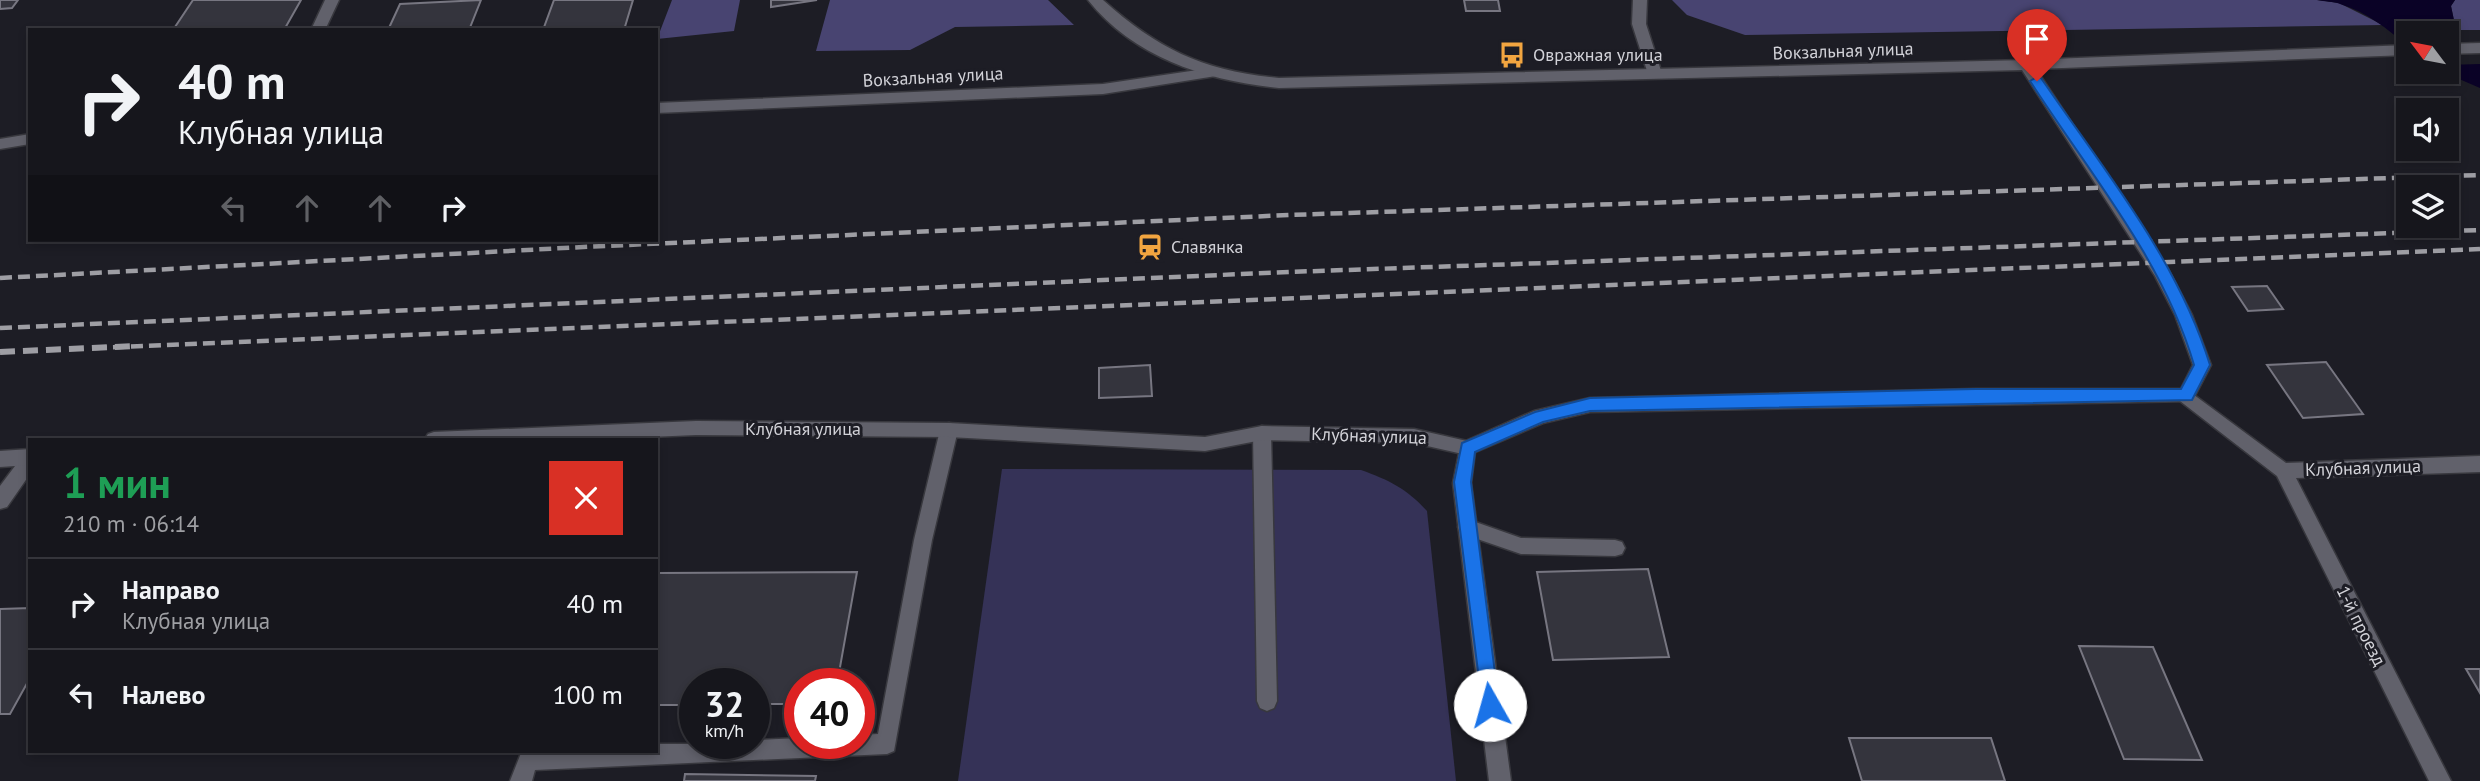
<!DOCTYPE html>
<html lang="ru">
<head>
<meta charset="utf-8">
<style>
  :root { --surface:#16161c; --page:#232329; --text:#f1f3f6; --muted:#9e9fa3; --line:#35353b }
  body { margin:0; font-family:"PT Sans",sans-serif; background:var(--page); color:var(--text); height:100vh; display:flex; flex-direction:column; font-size:26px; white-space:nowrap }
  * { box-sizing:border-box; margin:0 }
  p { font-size:23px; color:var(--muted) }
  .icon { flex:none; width:38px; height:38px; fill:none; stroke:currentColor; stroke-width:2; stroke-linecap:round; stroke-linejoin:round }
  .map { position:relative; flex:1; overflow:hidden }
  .panel { position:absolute; left:28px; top:438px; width:630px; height:315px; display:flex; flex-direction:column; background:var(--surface); border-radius:0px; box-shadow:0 4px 10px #0003,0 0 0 2px var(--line) }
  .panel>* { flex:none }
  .banner { position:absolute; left:28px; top:28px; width:630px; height:214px; border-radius:0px; box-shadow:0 4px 10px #0003,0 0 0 2px var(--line); background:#16161c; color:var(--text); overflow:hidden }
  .needle { width:46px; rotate:302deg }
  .buttons { position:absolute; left:2396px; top:21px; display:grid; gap:14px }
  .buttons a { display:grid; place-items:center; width:63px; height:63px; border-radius:0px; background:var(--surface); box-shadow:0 4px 10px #0003,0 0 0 2px var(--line); font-size:35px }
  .speed { position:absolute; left:679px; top:668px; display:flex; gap:14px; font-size:35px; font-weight:700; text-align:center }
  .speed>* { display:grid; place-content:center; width:91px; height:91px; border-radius:50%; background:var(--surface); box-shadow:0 4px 10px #0003,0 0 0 2px var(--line); line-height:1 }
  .speed small { font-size:18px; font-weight:400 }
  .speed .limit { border:10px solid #d22; background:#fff; color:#111 }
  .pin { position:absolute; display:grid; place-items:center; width:60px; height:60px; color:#fff; margin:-72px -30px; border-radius:50% 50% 50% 0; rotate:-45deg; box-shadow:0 0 7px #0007 }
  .pin .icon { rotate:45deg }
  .me { position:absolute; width:77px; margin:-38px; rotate:353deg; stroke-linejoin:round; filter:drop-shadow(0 0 5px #0008) }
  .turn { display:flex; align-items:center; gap:24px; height:147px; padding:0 35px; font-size:32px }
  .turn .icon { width:91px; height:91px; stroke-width:2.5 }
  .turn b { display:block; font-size:49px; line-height:60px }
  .lanes { display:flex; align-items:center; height:66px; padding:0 35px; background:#0003; justify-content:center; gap:35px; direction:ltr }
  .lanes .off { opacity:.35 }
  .round { display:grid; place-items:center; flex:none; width:74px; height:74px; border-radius:0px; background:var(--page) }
  .headline { display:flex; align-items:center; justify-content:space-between; height:119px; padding:0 35px }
  h1 { font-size:42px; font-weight:800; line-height:52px; color:#1e9e55 }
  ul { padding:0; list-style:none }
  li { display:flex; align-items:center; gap:21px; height:91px; padding:0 35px; border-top:2px solid var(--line) }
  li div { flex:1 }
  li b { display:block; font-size:26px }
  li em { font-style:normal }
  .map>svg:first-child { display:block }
</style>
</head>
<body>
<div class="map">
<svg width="2480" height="781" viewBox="0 0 2480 781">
  <rect width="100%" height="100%" fill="#1d1d25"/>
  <path fill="#353257" d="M1002,469l359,1c28,10 46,19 66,41l29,270h-498z"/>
  <path fill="#484471" d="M672,0h68l-6,31 -77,8z
    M830,0h218l26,25 -119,2 -45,23 -94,1z
    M1672,0h645l22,3 44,22 -638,10 -58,-20z
    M2455,0h25v30h-24l-5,-24z"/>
  <path fill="#0a0226" d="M2317,0h138l-4,6 5,24 24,23v35l-37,-16h3v-39h-38v13c-21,-17 -41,-34 -68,-42 -7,-3 -15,-2 -23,-4z"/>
  <path fill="#1d1d25" d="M2447,34h18l15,14v16l-34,1z"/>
  <path fill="#34343d" stroke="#777681" stroke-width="2" d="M0,0h18l-6,8 -12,1z
    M193,0h108l-17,30h-111z
    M481,0l-12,30h-81l12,-26z
    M554,0h79l-9,30h-81z
    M771,0h46l-46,7z
    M1464,0h34l2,11h-34z
    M2267,286l16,23 -35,2 -16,-24z
    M2326,362l37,52 -60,4 -36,-53z
    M1150,365l2,31 -53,2v-30z
    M1648,569l21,88 -116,3 -16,-88z
    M857,572l-20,112h-37v20h-46v-20h-59v21h-39v-132z
    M30,608v70l-20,36h-10v-105z
    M2079,646l74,1 49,113 -78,-1z
    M2466,669h14v24z
    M1849,738h142l14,43h-143z
    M685,774l131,2 -1,5h-131z"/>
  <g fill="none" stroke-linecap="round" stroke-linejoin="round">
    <g stroke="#38383e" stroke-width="3">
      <path id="service" d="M325,0h14l-14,30h-14z
        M949,423l6,2 3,5 -26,110 -38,211 -7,3 -352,16 -3,11h-22l11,-28 5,-2h130v-7h98v-4l46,-2v6h59v-9l19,-1 36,-194 26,-110 3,-5z
        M1262,426l6,2 3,5 6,268 -3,7 -7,3 -7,-3 -3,-7 -4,-268 3,-5z
        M30,452v22l-23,33 -7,2v-23l24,-32z
        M1467,519l54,19 94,2 7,2 3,6 -3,6 -7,2 -94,-2 -61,-21 -2,-6 2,-6z"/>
    </g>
    <g stroke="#38383e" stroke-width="3">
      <path id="minor" d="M1633,0h14l-1,24 16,50 -2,3h-10l-2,-3 -16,-50z
        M1211,68l7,5 -2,3 -113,18 -447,19v-10l447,-19z
        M30,134v10l-30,5v-10z
        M2186,389l100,74 194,-7v16l-184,6 155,303h-22l-152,-305 -97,-75 -3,-5 3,-5z
        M696,421l253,2 256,14 57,-11 152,3 53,12 6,2 3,5 -3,5 -6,2 -53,-12 -152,-3 -57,11 -256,-14 -253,-2 -94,4h-177l3,-5 6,-2z
        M30,449v16l-30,2v-16z"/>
    </g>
    <g stroke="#38383e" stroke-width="3">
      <path id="tertiary" d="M1088,0h15c56,50 101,71 176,78l747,-18 382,-15v10l-372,14 131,198 25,48 19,50 -19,36 -602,11 -47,11 -68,29 -4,31 40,298h-22l-36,-298 8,-40 73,-32 56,-13 385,-9h206l12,-24 -18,-50 -20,-39 -133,-206 -743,18c-71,-7 -145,-30 -191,-88z
        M2480,43v10l-34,1v-10z"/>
    </g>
    <use href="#service" fill="#61616b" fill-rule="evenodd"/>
    <use href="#minor" fill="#61616b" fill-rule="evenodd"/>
    <use href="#tertiary" fill="#61616b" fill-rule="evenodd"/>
    <path stroke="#9e9ea4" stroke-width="4.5" stroke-dasharray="12 6" stroke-linecap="butt" d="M0,278l583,-31 706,-32 1191,-40
      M0,328l1289,-56 1191,-42
      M95,348l2385,-99"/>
    <path stroke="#9e9ea4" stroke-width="6" stroke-dasharray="15 8" stroke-linecap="butt" d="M0,352l137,-6"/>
  </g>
  <path fill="#1a73e8" stroke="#114b97" stroke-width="2" d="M2037,77l4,1c62,91 136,180 169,287l-18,35 -602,11 -47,11 -68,30 -4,30 28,223 -3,6 -6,3 -7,-3 -29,-229 8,-39 73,-31 55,-14 385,-9h206l13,-24c-31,-106 -105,-192 -164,-284z"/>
  <defs>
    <g id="bus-bare" transform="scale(2.1)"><path d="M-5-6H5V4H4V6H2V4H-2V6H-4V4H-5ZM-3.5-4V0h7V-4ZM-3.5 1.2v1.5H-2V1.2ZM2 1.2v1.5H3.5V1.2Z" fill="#f2a540" stroke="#1d1d25" stroke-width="2.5" paint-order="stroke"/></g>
    <g id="station-bare" transform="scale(2.1)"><path d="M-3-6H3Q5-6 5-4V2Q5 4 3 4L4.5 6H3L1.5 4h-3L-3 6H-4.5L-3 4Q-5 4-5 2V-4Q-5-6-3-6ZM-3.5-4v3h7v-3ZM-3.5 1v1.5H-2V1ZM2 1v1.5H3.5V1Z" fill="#f2a540" stroke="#1d1d25" stroke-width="2.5" paint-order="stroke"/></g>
  </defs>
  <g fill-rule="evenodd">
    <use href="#bus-bare" x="1512" y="55"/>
    <use href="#station-bare" x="1150" y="247"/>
  </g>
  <g text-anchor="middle" stroke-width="6" stroke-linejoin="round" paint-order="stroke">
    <g font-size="18" fill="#d2d2d8" stroke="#1d1d25">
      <text transform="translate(1843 51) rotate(-2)" y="6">Вокзальная улица</text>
      <text transform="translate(933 77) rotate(-3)" y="6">Вокзальная улица</text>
      <text x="803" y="435">Клубная улица</text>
      <text transform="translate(1369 436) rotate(2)" y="6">Клубная улица</text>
      <text transform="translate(2363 468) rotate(-2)" y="6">Клубная улица</text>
      <text transform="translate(2361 626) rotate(63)" y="6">1-й проезд</text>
    </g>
    <g font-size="18" fill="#d2d2d8" stroke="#1d1d25" text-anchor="start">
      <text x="1533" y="61">Овражная улица</text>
      <text x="1171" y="253">Славянка</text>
    </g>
  </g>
</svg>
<div class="buttons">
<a><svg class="needle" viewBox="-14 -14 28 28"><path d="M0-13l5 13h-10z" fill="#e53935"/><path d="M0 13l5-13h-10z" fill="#9e9fa3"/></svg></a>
<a><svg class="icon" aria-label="sound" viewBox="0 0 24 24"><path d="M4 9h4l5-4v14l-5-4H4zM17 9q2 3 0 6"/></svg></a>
<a><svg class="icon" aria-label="layers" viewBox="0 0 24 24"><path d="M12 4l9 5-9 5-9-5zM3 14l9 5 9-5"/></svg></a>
</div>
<div class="speed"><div>32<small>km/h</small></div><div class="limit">40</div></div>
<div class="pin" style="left:2037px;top:81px;background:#d93025"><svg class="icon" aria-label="arrive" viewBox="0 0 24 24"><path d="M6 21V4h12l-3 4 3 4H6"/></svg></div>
<svg class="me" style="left:1490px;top:705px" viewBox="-20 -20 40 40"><circle r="19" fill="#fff"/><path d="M0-13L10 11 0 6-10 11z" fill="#1a73e8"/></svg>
<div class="banner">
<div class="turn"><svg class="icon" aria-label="right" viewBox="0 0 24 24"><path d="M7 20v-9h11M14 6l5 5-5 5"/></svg><div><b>40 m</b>Клубная улица</div></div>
<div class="lanes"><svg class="icon off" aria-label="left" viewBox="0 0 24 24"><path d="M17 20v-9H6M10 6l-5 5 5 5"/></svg><svg class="icon off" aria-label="ahead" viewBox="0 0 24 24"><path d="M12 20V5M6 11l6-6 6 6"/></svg><svg class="icon off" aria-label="ahead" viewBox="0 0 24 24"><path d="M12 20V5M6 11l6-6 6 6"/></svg><svg class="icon" aria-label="right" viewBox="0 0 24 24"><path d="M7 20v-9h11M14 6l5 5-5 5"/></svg></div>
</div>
<section class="panel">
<div class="headline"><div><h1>1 мин</h1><p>210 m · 06:14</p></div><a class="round" style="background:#d93025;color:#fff"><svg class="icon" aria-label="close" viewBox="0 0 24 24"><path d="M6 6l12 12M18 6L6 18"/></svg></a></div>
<ul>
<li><svg class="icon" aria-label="right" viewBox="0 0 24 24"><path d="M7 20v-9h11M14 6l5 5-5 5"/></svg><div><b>Направо</b><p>Клубная улица</p></div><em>40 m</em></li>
<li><svg class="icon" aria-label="left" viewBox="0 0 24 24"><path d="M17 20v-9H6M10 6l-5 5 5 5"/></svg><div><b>Налево</b></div><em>100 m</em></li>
</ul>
</section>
</div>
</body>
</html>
